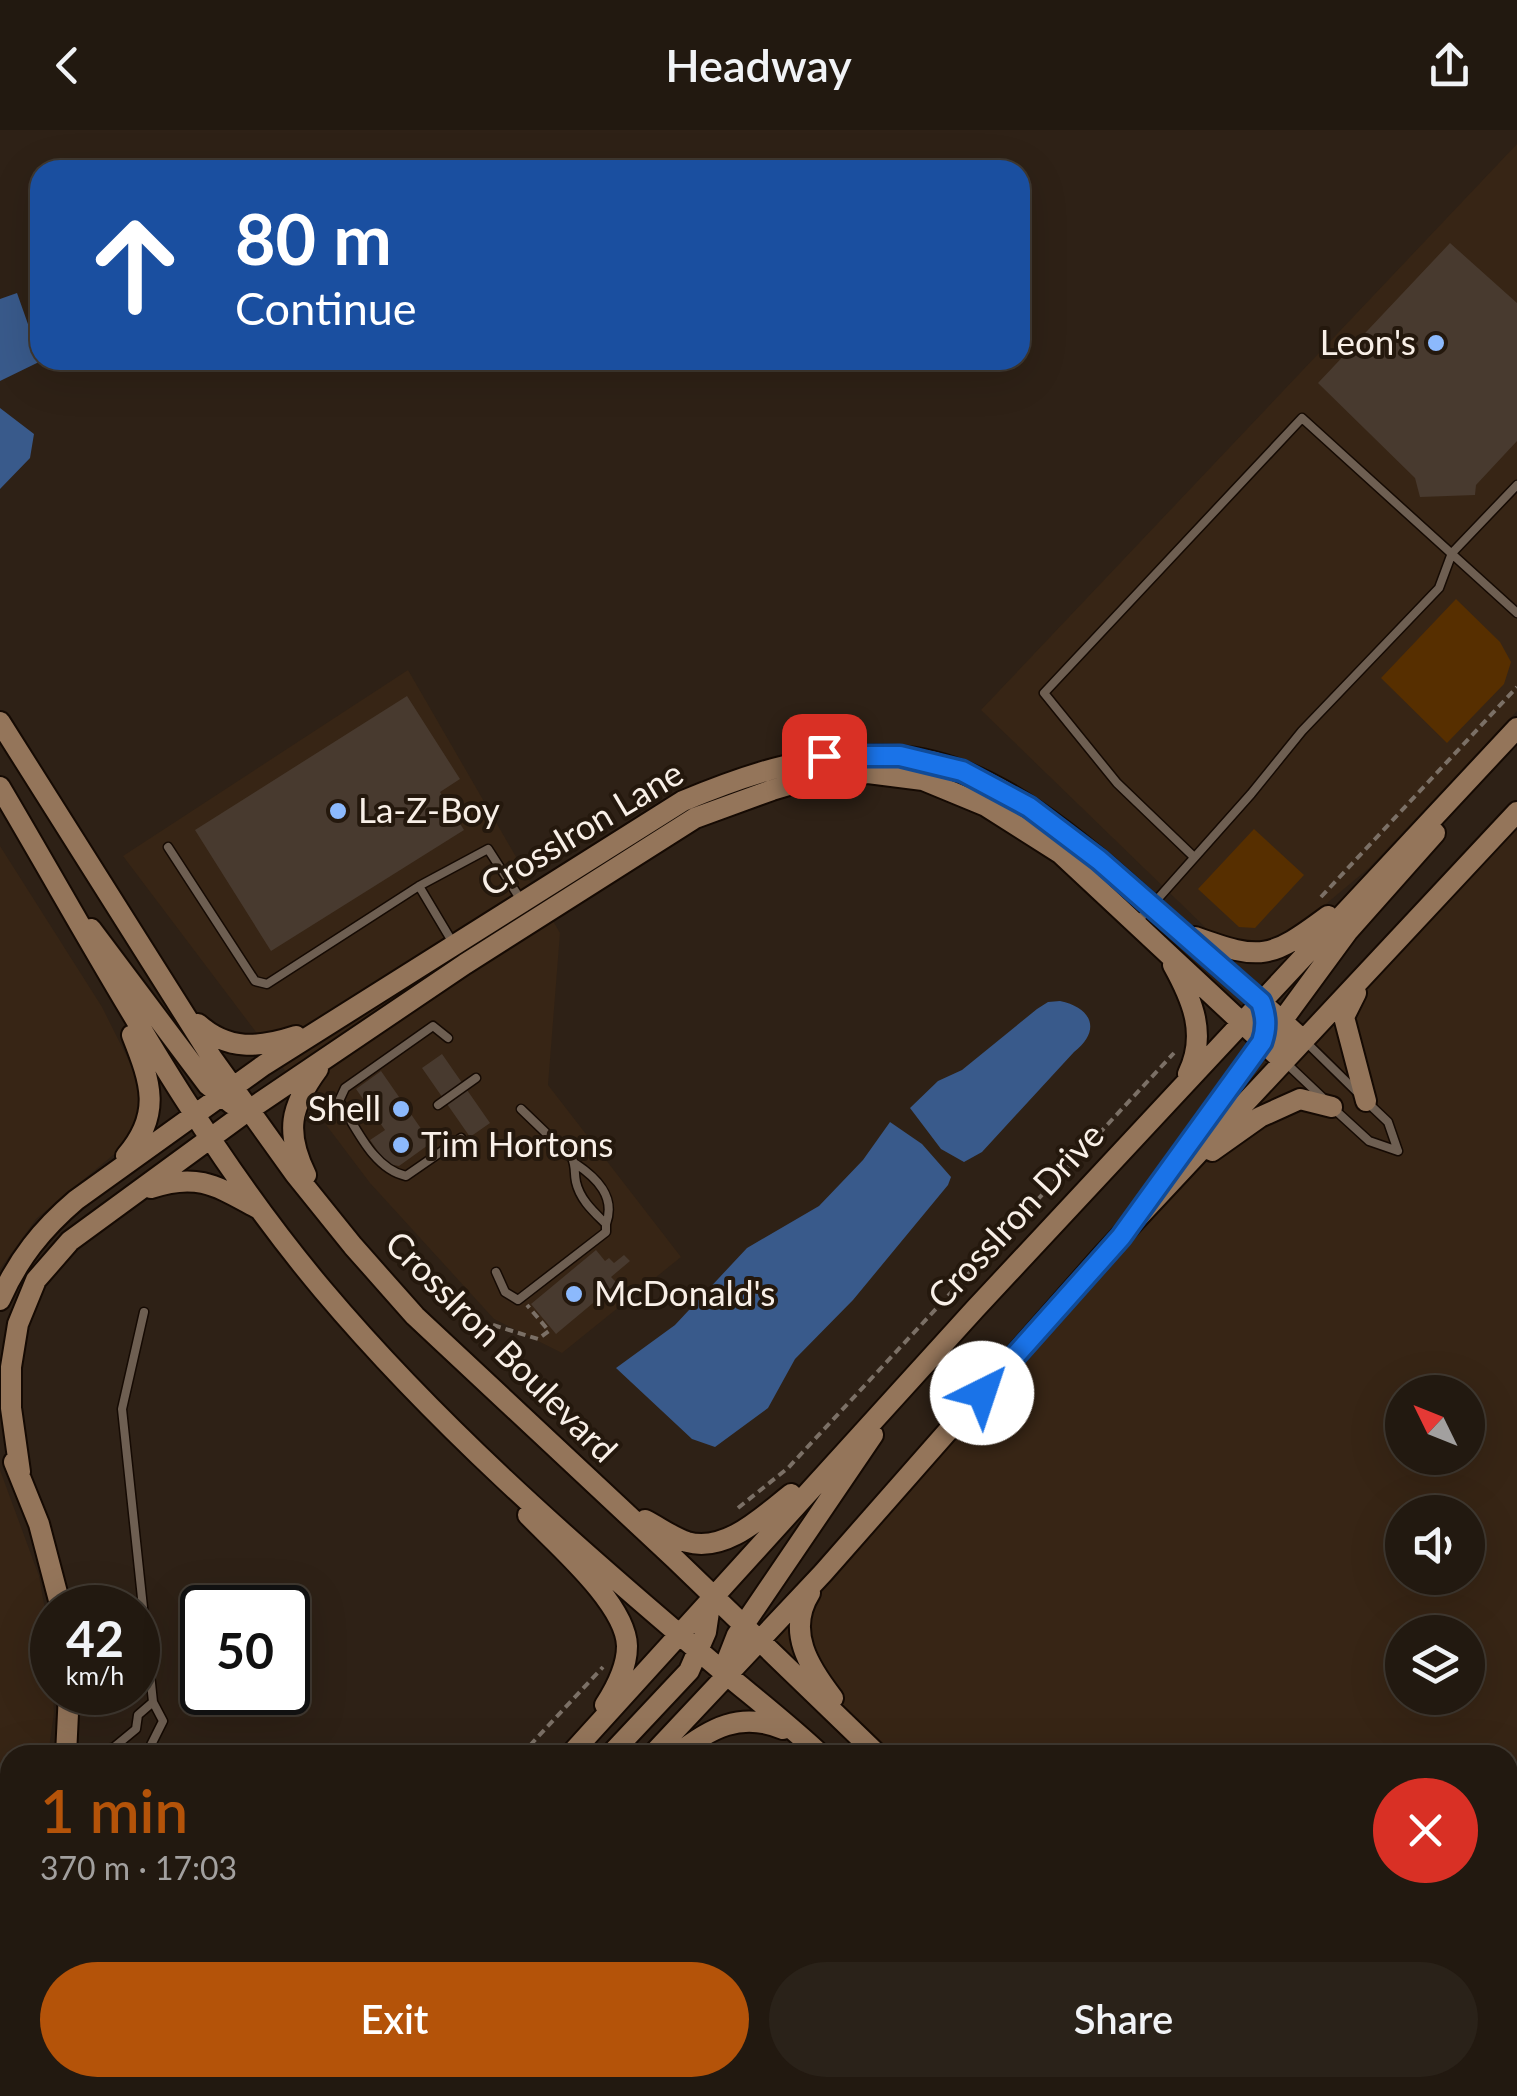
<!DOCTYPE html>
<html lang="en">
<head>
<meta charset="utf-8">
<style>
  :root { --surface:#221910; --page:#2a2219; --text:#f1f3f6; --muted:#a2a09f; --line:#3f3830; --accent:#b45309 }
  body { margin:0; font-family:Lato,sans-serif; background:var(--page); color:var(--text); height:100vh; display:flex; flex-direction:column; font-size:38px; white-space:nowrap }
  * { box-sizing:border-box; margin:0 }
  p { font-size:32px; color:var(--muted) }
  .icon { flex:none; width:55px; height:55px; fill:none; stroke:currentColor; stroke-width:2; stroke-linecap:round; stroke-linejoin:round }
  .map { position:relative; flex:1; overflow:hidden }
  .details { position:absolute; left:0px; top:1615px; width:1518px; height:352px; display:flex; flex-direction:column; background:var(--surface); border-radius:30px 30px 0 0; box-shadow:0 10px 40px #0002,0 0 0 2px var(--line) }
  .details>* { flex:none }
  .guide { position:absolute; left:30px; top:30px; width:1000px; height:210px; border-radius:30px; box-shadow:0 10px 40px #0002,0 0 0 2px var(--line); background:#1a4fa0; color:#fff; overflow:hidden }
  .needle { width:65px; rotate:313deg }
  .buttons { position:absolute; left:1385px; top:1245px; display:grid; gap:20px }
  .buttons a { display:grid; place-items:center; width:100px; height:100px; border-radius:50%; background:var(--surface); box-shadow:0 10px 40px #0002,0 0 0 2px var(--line); font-size:50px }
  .speed { position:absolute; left:30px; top:1455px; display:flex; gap:20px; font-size:50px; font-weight:700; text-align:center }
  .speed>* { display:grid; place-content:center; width:130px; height:130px; border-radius:50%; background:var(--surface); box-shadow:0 10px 40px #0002,0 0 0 2px var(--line); line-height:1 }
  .speed small { font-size:25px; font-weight:400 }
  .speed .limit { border:5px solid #111; border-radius:15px; background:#fff; color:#111 }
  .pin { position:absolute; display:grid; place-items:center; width:85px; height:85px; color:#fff; margin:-42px; border-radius:20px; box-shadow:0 5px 15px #0006 }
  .me { position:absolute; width:110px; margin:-55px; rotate:41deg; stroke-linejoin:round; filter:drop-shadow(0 0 8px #0008) }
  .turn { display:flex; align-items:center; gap:35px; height:210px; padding:0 40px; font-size:45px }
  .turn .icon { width:130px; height:130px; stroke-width:2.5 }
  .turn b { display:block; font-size:70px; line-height:85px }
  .round { display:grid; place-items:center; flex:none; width:105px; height:105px; border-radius:52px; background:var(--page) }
  .head { display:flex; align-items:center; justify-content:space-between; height:170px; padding:0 40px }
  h1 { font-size:60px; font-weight:600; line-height:75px; color:var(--accent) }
  .button { display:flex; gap:20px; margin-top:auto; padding:20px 40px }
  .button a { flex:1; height:115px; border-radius:60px; background:var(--accent); color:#fff; font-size:40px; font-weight:600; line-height:115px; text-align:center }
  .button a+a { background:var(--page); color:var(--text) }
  header { display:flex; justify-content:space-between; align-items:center; height:130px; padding:0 40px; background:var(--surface); font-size:45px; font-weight:600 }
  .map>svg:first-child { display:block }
</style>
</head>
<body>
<header><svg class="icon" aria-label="back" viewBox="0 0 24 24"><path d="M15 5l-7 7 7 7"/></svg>Headway<svg class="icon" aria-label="share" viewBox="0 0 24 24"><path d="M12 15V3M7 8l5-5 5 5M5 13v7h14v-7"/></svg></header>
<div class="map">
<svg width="1517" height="1966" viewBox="0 0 1517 1966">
  <rect width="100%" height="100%" fill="#2e2116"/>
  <path fill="#372515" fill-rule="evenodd" d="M1517,14v567l-148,157 -79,66 -36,12 -45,-15 -228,-221z
    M408,540l152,263 -12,152 133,172 -119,96 -68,-34 -124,-136 -247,-327z
    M1517,682v1284h-257l-9,-8h257v-333h-630l-119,-115zM1402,1262h66v66h-66zM1402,1382h66v66h-66zM1402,1502h66v66h-66z
    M0,716l102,161 30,60 10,43 -3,13 -21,28 -82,68 -36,50z
    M0,1340l39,106 11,62 4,75 -6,42h-38v155l-10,22z"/>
  <path fill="#572f00" d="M1456,469l44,43 11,20 -7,22 -57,59 -66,-65z
    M1254,699l50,46 -49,53 -16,-1 -41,-38z"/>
  <path fill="#395a8b" d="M17,163l24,68 -41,20v-82z
    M0,278l34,26 -4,24 -30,31z
    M1060,871c33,7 41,30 14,51l-92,100 -18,10 -23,-13 -31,-41 28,-27 24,-11 75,-61 11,-7z
    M890,992l32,22 29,33 -3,8 -95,115 -58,59 -27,49 -53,39 -23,-8 -76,-71 59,-43 72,-77 72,-42 44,-46z"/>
  <path fill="#483a2f" d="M1450,113l67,60v138l-41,44 -1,10 -55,2 -5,-19 -97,-95z
    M407,566l53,83 -20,13 24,38 -193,121 -76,-121z
    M442,924l48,69 -20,14 -48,-69z
    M381,941l50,72 -32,23 -12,-2 -17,-24 15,-10 -29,-41z
    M596,1120l9,11 4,-3 5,5 10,-8 6,6 -19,16 6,6 -61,51 -25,-30z"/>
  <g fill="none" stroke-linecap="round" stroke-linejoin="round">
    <g stroke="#150a03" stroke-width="11">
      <path id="lane" d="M168,717l87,134 12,3 152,-98 69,-37 33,51
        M1194,727l-77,-74 -73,-90 258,-275 215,195
        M419,756l34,57
        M1138,791l113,-127 51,-63 137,-143 13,-35 65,-68
        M448,908l-15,-12 -88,62 -6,13c17,26 34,68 67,75l55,-38
        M1306,912l51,50
        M1287,934l37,35
        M1367,972l21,20 10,29
        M438,975l38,-27
        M1334,979l35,32 29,10
        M576,1034c21,14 40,33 30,60
        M496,1142l9,20 13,8 88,-68v-8c-12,-12 -26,-24 -30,-42 -2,-9 0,-15 -4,-24l-51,-49
        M144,1182l-22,97 31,293
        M66,1624l47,-6 23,-19 2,-14 15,-13 10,19 -17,34
        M0,1648l10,2"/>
    </g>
    <g stroke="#150a03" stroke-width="18">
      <path id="street" d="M1508,1921l9,-13
        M1442,1966l9,-8
        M1474,1966l7,-8"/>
    </g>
    <g stroke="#150a03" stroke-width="24">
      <path id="secondary" d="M0,592l212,336 83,116 58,72 62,70 260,243 203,196
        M0,657c101,171 194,350 323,503 112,133 245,250 377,362 40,35 83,67 121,103
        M91,799l117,156 24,19
        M1195,807c67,24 75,22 133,-21
        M1173,835c20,36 34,70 15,109
        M1356,863l-12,24 22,84
        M198,894c30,27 61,24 98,12
        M1283,931l-1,-40 66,-90 87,-98
        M1212,1021l48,-34 40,-18 32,8
        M126,1026c36,-42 25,-73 6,-121
        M1175,1032l87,-120 4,-12
        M306,1045c-21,-43 -16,-68 12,-106
        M151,1058c48,-16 67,-1 108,21
        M0,1170c18,-41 42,-71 76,-100l188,-135 419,-264c72,-30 134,-50 214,-45 103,6 201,102 275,168 44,38 88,77 131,116
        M14,1332l25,62 22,84
        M20,1342l-9,-64v-41l7,-43 18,-44 34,-39 179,-131 216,-146 230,-146 77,-28 44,-13 52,-4 55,7 63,26 74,47 223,208
        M528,1385c29,30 98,89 99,131 0,22 -11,42 -22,59
        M645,1390c14,7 27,17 42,22 39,11 76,-26 104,-48
        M810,1463c-24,38 -1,74 23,105
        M727,1543l1,-15 9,-23 136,-200
        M66,1625l3,-63
        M570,1625l405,-446 542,-581
        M610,1625l79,-84 17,-39 5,-34
        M652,1625l171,-182 279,-317 415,-444
        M676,1625c34,-27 65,-44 107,-26
        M0,1808l10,-21
        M0,1862l10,-14
        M1201,1958l9,8
        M1251,1958l9,8
        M77,1966l15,-8
        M213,1966l15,-8"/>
    </g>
    <path stroke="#7b7066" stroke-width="4" stroke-dasharray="8 5" stroke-linecap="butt" d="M1321,767l196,-210
      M493,1195l45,14 11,-8 -22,-26
      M738,1378l50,-40 386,-415
      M521,1625l82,-88
      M3,1966l9,-8"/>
    <use href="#lane" stroke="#6e5f52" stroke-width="8"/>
    <use href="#street" stroke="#6e5f52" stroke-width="14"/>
    <use href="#secondary" stroke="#94755a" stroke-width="20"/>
  </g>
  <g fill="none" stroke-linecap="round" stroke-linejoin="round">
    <g stroke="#114b97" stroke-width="25">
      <path id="route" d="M824,626h76l62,15 67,36 70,53 162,142c5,14 6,25 1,40l-141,195 -139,156"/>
    </g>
    <use href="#route" stroke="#1a73e8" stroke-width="18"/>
  </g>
  <g fill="#8cb9fc" stroke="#24180d" stroke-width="4">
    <circle cx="1436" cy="213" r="10"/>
    <circle cx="338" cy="681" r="10"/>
    <circle cx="401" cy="979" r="10"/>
    <circle cx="401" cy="1015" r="10"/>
    <circle cx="574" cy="1164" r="10"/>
  </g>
  <g text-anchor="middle" stroke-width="8" stroke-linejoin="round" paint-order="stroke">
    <g font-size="35" fill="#f8efe7" stroke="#24180d" text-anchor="start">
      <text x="1416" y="225" text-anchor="end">Leon's</text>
      <text x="358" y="693">La-Z-Boy</text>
      <text x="381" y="991" text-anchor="end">Shell</text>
      <text x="421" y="1027">Tim Hortons</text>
      <text x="594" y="1176">McDonald's</text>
    </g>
    <g font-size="35" fill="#f8efe7" stroke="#24180d">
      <text transform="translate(582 699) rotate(-31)" y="12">CrossIron Lane</text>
      <text transform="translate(1016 1086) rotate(-47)" y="12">CrossIron Drive</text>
      <text transform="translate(501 1217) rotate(45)" y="12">CrossIron Boulevard</text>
    </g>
  </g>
</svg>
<div class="buttons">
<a><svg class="needle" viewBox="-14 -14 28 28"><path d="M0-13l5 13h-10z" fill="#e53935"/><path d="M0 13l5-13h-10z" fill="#a2a09f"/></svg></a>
<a><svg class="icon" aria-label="sound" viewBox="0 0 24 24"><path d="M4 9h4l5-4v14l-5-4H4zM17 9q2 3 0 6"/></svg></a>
<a><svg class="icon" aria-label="layers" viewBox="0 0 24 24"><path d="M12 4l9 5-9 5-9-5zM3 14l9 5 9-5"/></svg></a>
</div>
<div class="speed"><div>42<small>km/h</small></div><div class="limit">50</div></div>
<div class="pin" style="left:824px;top:626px;background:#d93025"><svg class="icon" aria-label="arrive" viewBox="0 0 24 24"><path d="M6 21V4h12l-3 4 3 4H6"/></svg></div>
<svg class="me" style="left:982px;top:1263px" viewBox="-20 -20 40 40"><circle r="19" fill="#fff"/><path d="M0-13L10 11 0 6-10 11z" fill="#1a73e8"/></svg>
<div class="guide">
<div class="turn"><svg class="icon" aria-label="ahead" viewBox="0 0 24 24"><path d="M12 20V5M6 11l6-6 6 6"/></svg><div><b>80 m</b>Continue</div></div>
</div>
<section class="details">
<div class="head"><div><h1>1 min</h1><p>370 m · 17:03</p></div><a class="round" style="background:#d93025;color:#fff"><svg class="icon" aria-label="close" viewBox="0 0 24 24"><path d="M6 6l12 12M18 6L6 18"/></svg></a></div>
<div class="button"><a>Exit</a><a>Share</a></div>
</section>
</div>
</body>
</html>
